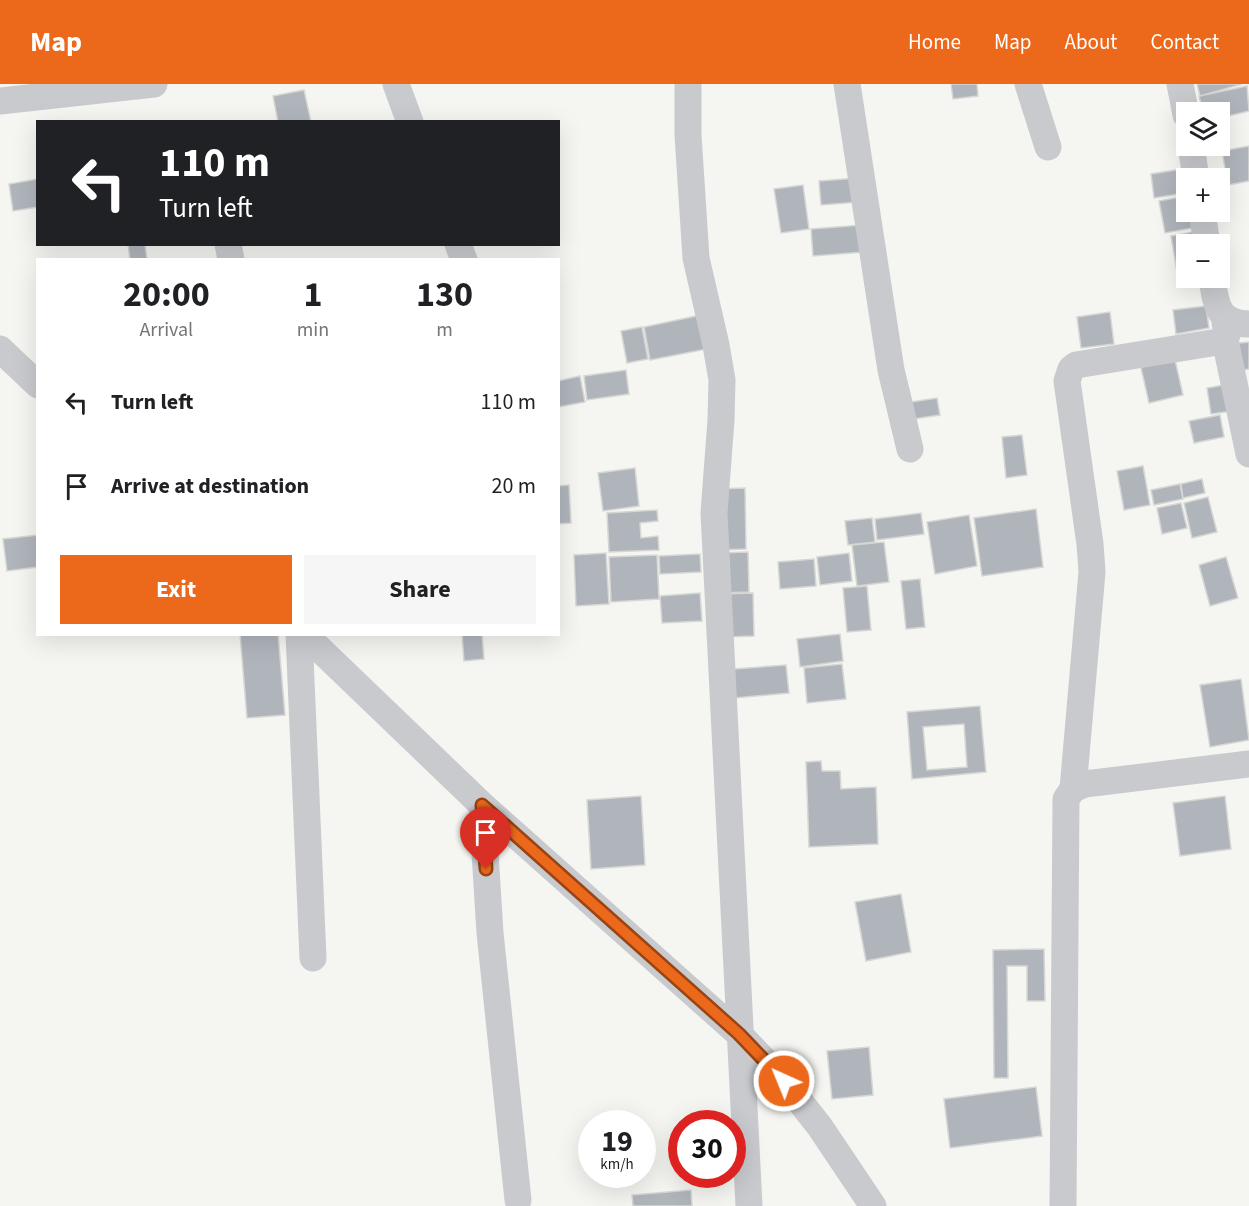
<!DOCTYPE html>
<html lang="en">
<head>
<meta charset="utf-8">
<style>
  :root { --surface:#fff; --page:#f6f6f6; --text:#202124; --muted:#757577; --accent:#ec681b }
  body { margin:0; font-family:"Source Sans 3",sans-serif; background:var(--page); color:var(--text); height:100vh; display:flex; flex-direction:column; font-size:22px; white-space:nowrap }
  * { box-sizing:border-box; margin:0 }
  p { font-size:20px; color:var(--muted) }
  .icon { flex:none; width:33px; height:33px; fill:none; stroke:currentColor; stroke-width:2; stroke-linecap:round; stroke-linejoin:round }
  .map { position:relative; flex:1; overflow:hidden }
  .drawer { position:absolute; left:36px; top:174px; width:524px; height:378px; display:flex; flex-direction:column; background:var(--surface); border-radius:0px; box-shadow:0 6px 24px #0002 }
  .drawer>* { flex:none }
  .top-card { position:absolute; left:36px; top:36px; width:524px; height:126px; border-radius:0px; box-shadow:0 6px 24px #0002; background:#202124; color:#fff; overflow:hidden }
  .fabs { position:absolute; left:1176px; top:18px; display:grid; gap:12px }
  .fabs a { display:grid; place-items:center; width:54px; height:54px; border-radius:0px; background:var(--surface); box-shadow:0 6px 24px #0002; font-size:30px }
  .speed { position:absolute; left:578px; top:1026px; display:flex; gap:12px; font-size:30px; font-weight:700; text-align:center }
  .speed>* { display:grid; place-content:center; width:78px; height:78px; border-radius:50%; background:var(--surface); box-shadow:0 6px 24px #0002; line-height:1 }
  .speed small { font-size:15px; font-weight:400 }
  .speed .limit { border:9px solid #d22; background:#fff; color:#111 }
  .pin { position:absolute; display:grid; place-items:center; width:51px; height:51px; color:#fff; margin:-62px -26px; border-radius:50% 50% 50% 0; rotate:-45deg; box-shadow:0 0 6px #0007 }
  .pin .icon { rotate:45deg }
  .me { position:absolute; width:66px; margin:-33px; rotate:316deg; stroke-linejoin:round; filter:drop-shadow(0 0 4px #0008) }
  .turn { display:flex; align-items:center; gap:21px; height:126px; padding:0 24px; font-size:27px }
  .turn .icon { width:78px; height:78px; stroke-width:2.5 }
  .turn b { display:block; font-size:42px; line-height:51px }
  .eta { display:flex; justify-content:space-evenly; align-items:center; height:102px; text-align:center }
  .eta b { font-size:36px; font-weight:700; line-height:42px }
  .primary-button { display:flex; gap:12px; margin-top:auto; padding:12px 24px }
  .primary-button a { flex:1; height:69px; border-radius:0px; background:var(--accent); color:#fff; font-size:24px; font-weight:700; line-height:69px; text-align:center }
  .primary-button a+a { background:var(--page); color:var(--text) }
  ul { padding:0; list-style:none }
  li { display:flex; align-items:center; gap:18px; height:84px; padding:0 24px }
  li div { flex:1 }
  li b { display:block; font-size:22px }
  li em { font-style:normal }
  header { display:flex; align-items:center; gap:36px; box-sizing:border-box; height:84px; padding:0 30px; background:var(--accent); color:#fff }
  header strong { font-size:28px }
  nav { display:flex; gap:33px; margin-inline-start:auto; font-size:21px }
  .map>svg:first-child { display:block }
</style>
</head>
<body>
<header>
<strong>Map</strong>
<nav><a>Home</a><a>Map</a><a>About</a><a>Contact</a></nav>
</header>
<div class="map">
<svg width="1249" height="1122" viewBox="0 0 1249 1122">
  <rect width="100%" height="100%" fill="#f5f6f1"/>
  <path fill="#b0b5bc" stroke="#d6d7d4" stroke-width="1.5" fill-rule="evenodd" d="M951,0h26l1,12 -25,3z
    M1197,0h45l-42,12z
    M1247,2l2,25 -29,7v-6h-17l-4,-16z
    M304,6l7,32h-33l-5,-26z
    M1249,62v35l-21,4 -6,-34z
    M1189,84l-3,25 -32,5 -3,-24z
    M858,94l1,24 -38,3 -2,-24z
    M38,95v28l-25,4 -4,-27z
    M803,101l6,44 -28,4 -7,-44z
    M1186,112v16h10l2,15 -33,6 -6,-32z
    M862,141l2,27 -51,4 -2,-27z
    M1198,147l3,13h-15v33l-8,1 -7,-42z
    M128,160h17l2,16h-17z
    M1206,222l3,22 -33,6 -3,-24z
    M1110,228l4,32 -33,4 -4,-31z
    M701,231l6,34 -57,11 -6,-33z
    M642,243l6,32 -21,4 -6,-32z
    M1249,258v27l-16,2 -4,-27z
    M1173,267l10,44 -34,8 -10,-44z
    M626,286l3,24 -42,6 -3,-24z
    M580,292l5,26 -27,5v-26z
    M1235,299l4,27 -28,4 -4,-26z
    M937,314l3,17 -33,5 -2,-17z
    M1220,331l4,22 -30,6 -5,-22z
    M1022,351l5,40 -21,3 -4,-41z
    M1143,382l7,39 -26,5 -7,-39z
    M635,384l4,38 -36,5 -5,-38z
    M1202,395l3,14 -22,5 -2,-14z
    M1180,400l3,15 -29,6 -3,-15z
    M569,401l2,38 -13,1v-38z
    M745,404l1,61 -29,1 -1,-61z
    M1208,413l9,35 -25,6 -8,-35z
    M1181,419l6,25 -25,6 -5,-26z
    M1036,425l7,58 -61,9 -8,-58z
    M657,426l1,11 -18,2 1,15 17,-2 1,14 -50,2 -2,-39z
    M921,429l3,21 -47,6 -2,-21z
    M969,431l8,51 -42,8 -8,-52z
    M872,434l3,24 -27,3 -3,-24z
    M38,451v32l-31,4 -4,-32z
    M884,458l5,40 -32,4 -5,-41z
    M748,468l1,40 -29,1 -2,-40z
    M606,469l3,51 -33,2 -2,-51z
    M849,469l3,28 -32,4 -3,-28z
    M700,470l1,18 -41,2 -1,-18z
    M657,471l2,44 -48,3 -2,-45z
    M1226,473l12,41 -28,8 -11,-41z
    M814,475l2,27 -36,3 -2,-27z
    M920,495l5,48 -19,2 -5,-48z
    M867,502l4,44 -24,2 -4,-44z
    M700,509l2,28 -40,2 -2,-27z
    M753,509l1,43 -28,1 -2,-43z
    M240,550h38l7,81 -38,3z
    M462,550h20l2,25 -20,2z
    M840,550l3,27 -43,6 -3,-28z
    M842,580l4,35 -39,4 -3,-35z
    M786,581l3,28 -65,6 -3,-29z
    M1241,595l8,61 -39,7 -10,-62z
    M980,622l6,66 -74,7 -5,-67zM964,640l3,43 -40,3 -4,-43z
    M821,677l1,10h18l1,18 35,-2 2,57 -69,3 -3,-85z
    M641,712l4,69 -54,4 -4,-69z
    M1225,712l6,53 -51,7 -7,-53z
    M901,810l10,58 -45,9 -11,-59z
    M1044,865l1,52h-18v-35h-20l1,112h-14l-1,-128z
    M869,963l4,48 -41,4 -5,-48z
    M1036,1003l6,49 -92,12 -6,-49z
    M691,1106l1,16h-59l-1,-11z"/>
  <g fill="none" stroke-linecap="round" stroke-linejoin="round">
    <path stroke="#c8cace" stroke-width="27" d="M396,0l14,38
      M688,0v51l8,123 20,87 6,35 -1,40 -7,93 35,693
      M847,0l44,286 19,79
      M1028,0l20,63
      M1180,0l6,31
      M0,17l154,-17
      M1191,62l5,32
      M1202,128l5,32
      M228,160l3,16
      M458,160l6,16
      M1212,194c4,26 5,45 37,46
      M1225,256l24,114
      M0,265l38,36
      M299,550l14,324
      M304,550l178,171 257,229 45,47 36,46 53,79
      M1073,705l19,-217 -2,-28 -23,-163 4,-12 5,-4 148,-24 3,-6 -3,-19
      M482,721l8,128 28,267
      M1063,1122l3,-407 7,-10 12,-5 164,-20"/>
  </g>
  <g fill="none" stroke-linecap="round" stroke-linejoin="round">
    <g stroke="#994412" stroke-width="15">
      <path id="route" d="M486,785l-4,-64 257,229 45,47"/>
    </g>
    <use href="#route" stroke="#ec681b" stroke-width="10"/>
  </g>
</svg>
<div class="fabs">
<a><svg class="icon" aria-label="layers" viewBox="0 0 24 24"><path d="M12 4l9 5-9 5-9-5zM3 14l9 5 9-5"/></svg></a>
<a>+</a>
<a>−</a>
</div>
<div class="speed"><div>19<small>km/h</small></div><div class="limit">30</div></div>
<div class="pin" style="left:486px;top:785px;background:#d93025"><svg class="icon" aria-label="arrive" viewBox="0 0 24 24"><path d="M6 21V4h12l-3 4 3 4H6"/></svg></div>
<svg class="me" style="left:784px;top:997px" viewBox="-20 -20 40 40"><circle r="17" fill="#ec681b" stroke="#fff" stroke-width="3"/><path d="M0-11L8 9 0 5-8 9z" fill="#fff"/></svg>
<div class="top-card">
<div class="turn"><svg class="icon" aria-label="left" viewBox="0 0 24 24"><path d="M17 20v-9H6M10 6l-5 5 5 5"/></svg><div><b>110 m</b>Turn left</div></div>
</div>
<section class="drawer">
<div class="eta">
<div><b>20:00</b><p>Arrival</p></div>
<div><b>1</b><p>min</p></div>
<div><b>130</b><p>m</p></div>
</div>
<ul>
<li><svg class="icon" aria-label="left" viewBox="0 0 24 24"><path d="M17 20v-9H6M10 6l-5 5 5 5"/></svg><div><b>Turn left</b></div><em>110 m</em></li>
<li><svg class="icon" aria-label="arrive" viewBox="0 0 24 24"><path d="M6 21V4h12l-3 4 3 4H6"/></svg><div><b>Arrive at destination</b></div><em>20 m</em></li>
</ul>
<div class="primary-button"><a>Exit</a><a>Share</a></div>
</section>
</div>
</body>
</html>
